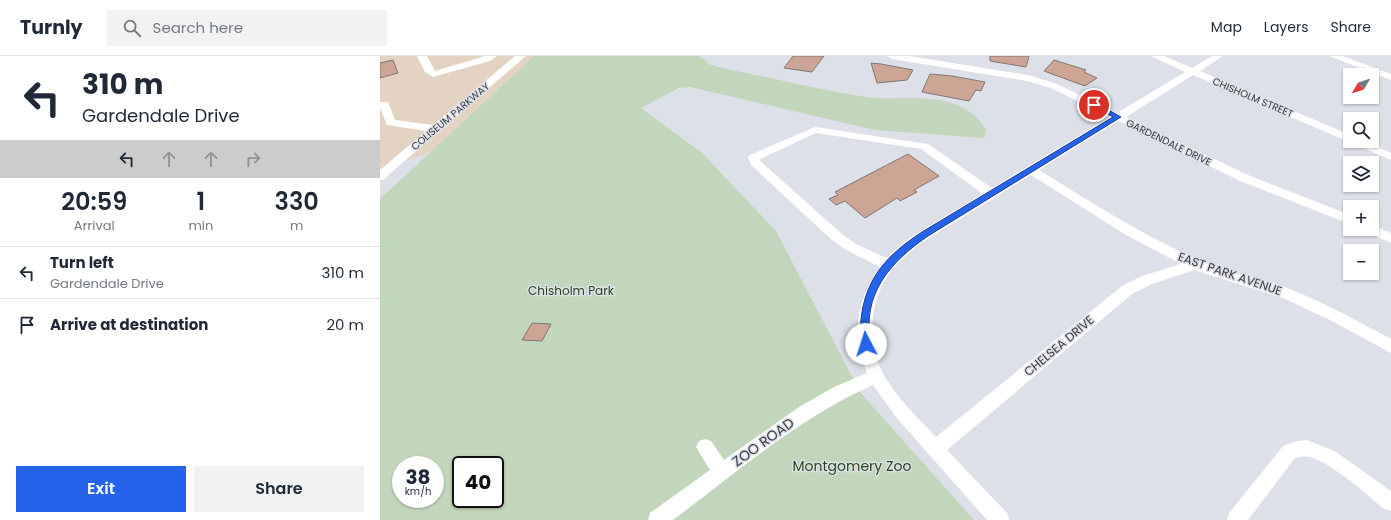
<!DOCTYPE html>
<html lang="en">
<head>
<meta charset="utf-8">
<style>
  :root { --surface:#fff; --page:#f2f2f3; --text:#1f2937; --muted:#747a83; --line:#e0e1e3; --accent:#2563eb }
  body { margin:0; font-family:Poppins,sans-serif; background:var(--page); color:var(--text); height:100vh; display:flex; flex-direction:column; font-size:15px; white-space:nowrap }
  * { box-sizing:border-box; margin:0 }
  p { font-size:13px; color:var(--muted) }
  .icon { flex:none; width:22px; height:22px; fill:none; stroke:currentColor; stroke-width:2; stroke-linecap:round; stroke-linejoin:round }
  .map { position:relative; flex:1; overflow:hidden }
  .sheet { display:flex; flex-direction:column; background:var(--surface); width:380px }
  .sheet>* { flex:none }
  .banner { background:#fff; color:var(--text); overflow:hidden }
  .needle { width:26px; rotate:231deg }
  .tools { position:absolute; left:963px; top:12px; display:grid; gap:8px }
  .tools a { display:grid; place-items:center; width:36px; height:36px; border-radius:0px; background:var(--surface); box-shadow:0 1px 3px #0004; font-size:20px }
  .speed { position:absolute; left:12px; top:400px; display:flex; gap:8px; font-size:20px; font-weight:700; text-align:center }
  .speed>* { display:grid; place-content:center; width:52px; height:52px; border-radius:50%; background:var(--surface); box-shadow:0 1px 3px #0004; line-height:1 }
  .speed small { font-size:10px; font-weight:400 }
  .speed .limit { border:2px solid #111; border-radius:6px; background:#fff; color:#111 }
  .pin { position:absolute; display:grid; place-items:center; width:34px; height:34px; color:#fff; margin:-17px; border:2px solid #fff; border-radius:50%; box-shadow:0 1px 4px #0007 }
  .me { position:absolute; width:44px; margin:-22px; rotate:355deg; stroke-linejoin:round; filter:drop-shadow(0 0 3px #0008) }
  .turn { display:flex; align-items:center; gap:14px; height:84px; padding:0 16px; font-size:18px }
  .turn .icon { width:52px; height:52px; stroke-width:2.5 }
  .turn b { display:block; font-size:28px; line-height:34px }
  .lanes { display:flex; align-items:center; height:38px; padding:0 16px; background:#0003; justify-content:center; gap:20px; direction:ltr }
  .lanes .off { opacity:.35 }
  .eta { display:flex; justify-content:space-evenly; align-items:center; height:68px; text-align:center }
  .eta b { font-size:24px; font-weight:600; line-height:28px }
  .button { display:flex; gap:8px; margin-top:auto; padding:8px 16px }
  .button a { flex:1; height:46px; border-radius:0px; background:var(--accent); color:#fff; font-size:16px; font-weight:600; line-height:46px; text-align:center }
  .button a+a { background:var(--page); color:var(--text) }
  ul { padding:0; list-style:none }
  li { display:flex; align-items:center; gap:12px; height:52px; padding:0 16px; border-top:1px solid var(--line) }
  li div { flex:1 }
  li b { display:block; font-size:15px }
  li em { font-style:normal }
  header { display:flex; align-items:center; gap:24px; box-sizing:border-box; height:56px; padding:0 20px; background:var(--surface); border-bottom:1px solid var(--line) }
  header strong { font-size:19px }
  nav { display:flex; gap:22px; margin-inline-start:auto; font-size:14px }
  .search { width:280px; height:36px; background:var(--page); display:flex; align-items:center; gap:10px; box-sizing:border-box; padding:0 14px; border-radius:0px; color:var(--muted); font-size:15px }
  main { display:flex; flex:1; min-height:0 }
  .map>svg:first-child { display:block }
</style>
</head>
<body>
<header>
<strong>Turnly</strong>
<div class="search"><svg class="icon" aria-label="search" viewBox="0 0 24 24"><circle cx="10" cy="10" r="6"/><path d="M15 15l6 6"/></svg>Search here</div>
<nav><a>Map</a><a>Layers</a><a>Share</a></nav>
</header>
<main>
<section class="sheet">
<div class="banner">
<div class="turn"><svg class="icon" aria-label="left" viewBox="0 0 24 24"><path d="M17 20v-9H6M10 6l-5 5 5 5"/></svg><div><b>310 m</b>Gardendale Drive</div></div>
<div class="lanes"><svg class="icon" aria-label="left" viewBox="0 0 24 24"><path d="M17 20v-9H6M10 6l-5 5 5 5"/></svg><svg class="icon off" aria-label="ahead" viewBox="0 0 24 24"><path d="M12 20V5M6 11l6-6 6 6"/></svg><svg class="icon off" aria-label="ahead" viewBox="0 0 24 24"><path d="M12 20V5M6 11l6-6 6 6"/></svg><svg class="icon off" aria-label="right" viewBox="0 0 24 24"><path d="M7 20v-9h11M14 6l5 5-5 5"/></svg></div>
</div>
<div class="eta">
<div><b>20:59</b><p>Arrival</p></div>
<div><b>1</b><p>min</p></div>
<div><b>330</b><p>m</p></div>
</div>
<ul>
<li><svg class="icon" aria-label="left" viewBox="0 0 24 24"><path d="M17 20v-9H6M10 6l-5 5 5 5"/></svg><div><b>Turn left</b><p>Gardendale Drive</p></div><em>310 m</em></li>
<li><svg class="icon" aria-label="arrive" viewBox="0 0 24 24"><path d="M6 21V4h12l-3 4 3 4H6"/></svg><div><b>Arrive at destination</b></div><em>20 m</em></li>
</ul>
<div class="button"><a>Exit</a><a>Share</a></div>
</section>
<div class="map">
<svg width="1011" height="464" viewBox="0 0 1011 464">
  <rect width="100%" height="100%" fill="#dde0e8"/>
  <path fill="#e4d3c2" d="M0,0h154l-103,96 -51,17z"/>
  <path fill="#c2d6bb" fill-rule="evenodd" d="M154,0h164l6,3 4,5 14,4c48,9 96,22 144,29 31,4 64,-4 93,9 13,6 20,12 27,24l-2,8 -109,-8 -185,-43 -11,1 -38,20 61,45 74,78 84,161 114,128h-594v-321zM21,409h34v34h-34zM81,409h34v34h-34z"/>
  <path fill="#cda594" stroke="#7f7773" d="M413,0h31l-12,16 -28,-4z
    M610,0h39l-3,11 -36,-6z
    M13,4l5,13 -18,5v-15z
    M674,4l32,10 -2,2 13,6 -12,8 -41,-15z
    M491,7l10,1 32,6 -6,10 -30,3z
    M550,18l22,2 33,6 -4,9 -5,-1 -7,11 -47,-9z
    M528,98l31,22 -25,14 3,2 -17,9 -3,-3 -32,20 -20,-17 -9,4 -7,-6 9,-4 -3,-3z
    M152,267l19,1 -9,17 -20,-1z"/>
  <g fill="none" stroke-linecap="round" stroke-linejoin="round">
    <path fill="#fff" fill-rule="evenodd" d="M37,0h10l8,15 50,-15h12l-7,5 -57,16 -8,-5z
      M135,0h11l-142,123 -4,1v-10l46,-39 -39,-6 -7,-17v-6h8l7,18 38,5z
      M507,0h22l119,19 29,9 60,29 68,-41 -34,-16h13l28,12 20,-12h11l-23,15 150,64v6h13l28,12v7l-198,-85 -67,42 122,58 102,40v9l-110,-43 -122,-60 -79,49c53,33 105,66 162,91 24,11 50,15 75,23 40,14 78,35 115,55v14l-63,-34 -45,-21 -89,-28 -42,14 -20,10 -185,156 60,63 2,7h-22l-91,-103 -23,-32c-74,33 -136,87 -200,135h-25l2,-7 60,-43 -14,-23 3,-6 6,-2 6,2 13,19 75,-53 35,-20 33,-14c-15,-41 -12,-70 13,-106l-34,-17 -14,-10 -81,-75 -3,-8 2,-2 65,-28 113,17 64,44 118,-71 -59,-29 -24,-7 -135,-22zM436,77l105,16 62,45 -72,43 -25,21 -30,-14 -14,-10 -82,-73v-2zM651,119l95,60 55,29 -39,12 -20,10 -186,151c-18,-19 -38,-38 -51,-60 -19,-33 -17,-77 7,-107 8,-10 18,-18 29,-27z
      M949,0h14l48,18v6z
      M992,169l19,8v10l-25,-11 -1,-3h7z
      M927,384l29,12 55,39v20l-7,-2c-18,-15 -52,-46 -74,-52 -5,-1 -10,0 -15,1l-47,62h-21l2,-7 54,-67 14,-5z"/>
  </g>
  <path fill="#2563eb" stroke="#184099" d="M712,47h4l25,14 -193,119c-38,26 -67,59 -57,108l-5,4 -3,-1c-5,-9 -3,-18 -2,-27 4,-42 27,-66 61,-88l191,-115 -21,-11z"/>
  <g text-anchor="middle" stroke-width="3" stroke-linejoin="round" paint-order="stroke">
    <g font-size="10" fill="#3b3c3f" stroke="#dde0e8">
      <text transform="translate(873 41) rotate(23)" y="4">CHISHOLM STREET</text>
      <text transform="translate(70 60) rotate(-40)" y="4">COLISEUM PARKWAY</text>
      <text transform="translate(789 86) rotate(26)" y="4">GARDENDALE DRIVE</text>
    </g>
    <g font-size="12" fill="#3b3c3f" stroke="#dde0e8">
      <text transform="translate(850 218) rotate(19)" y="4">EAST PARK AVENUE</text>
      <text transform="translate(679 290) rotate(-40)" y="4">CHELSEA DRIVE</text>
    </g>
    <g font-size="12" fill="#28491b" stroke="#dde0e8">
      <text x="191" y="239">Chisholm Park</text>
    </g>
    <g font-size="14" fill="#3b3c3f" stroke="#dde0e8">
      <text transform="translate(383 386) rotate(-36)" y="5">ZOO ROAD</text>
    </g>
    <g font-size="14" fill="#28491b" stroke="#dde0e8">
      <text x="472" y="415">Montgomery Zoo</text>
    </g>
  </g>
</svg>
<div class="tools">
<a><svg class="needle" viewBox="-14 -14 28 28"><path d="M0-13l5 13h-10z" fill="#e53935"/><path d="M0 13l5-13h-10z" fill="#747a83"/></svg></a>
<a><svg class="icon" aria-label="search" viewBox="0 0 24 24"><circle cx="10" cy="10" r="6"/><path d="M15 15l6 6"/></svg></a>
<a><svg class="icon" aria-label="layers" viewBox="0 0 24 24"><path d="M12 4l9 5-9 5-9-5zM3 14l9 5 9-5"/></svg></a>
<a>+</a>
<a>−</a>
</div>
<div class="speed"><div>38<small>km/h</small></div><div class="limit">40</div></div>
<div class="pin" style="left:714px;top:49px;background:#d93025"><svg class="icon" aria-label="arrive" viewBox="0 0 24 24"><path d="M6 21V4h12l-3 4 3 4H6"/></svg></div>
<svg class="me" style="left:486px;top:288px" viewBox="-20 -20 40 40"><circle r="19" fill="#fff"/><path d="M0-13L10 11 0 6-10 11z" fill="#2563eb"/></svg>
</div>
</main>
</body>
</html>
